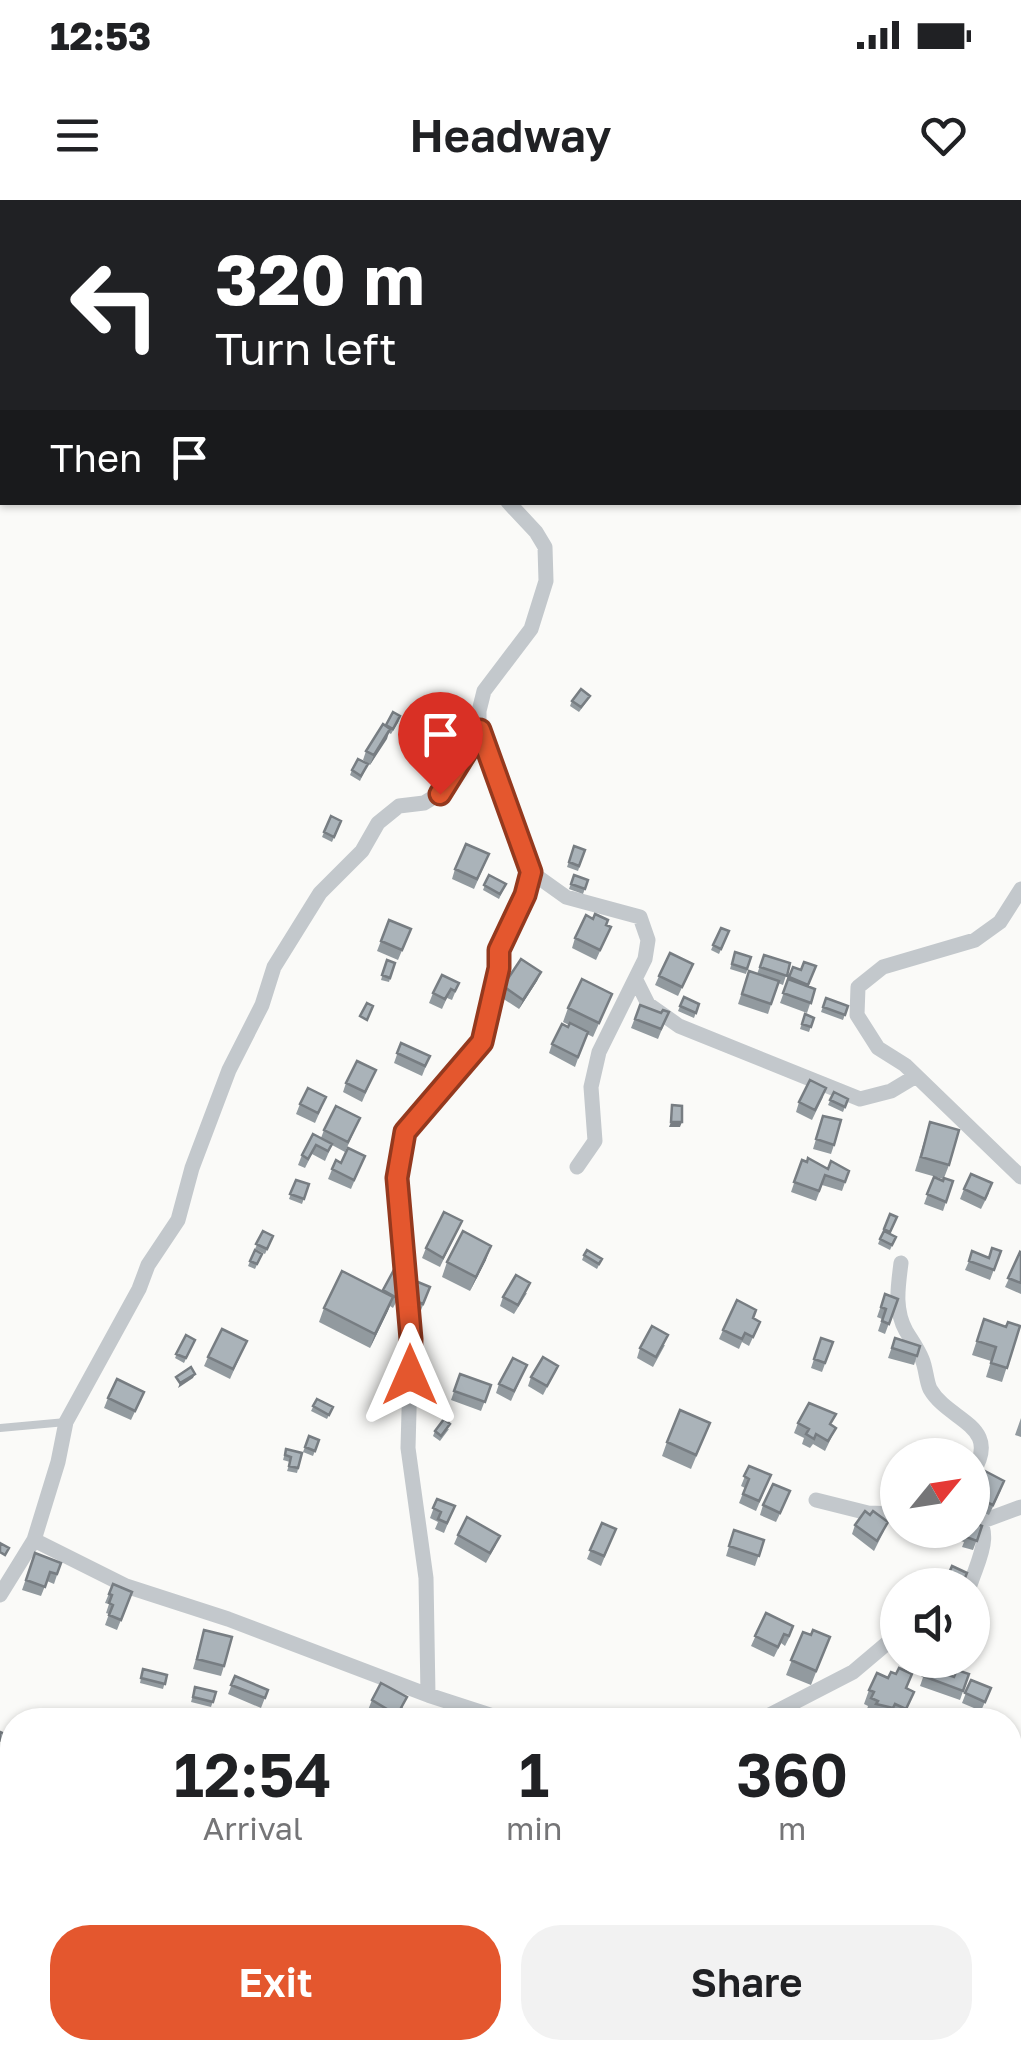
<!DOCTYPE html>
<html lang="en">
<head>
<meta charset="utf-8">
<style>
  :root { --surface:#fff; --page:#f2f2f2; --text:#202124; --muted:#757577; --accent:#e4572e }
  body { margin:0; font-family:"Golos Text",sans-serif; background:var(--page); color:var(--text); height:100vh; display:flex; flex-direction:column; font-size:38px; white-space:nowrap }
  * { box-sizing:border-box; margin:0 }
  p { font-size:32px; color:var(--muted) }
  .icon { flex:none; width:55px; height:55px; fill:none; stroke:currentColor; stroke-width:2; stroke-linecap:round; stroke-linejoin:round }
  .map { position:relative; flex:1; overflow:hidden }
  .sheet { position:absolute; left:0px; top:1508px; width:1022px; height:352px; display:flex; flex-direction:column; background:var(--surface); border-radius:40px 40px 0 0; box-shadow:0 2px 8px #0004 }
  .sheet>* { flex:none }
  .hud { position:absolute; left:0px; top:0px; width:1022px; height:305px; box-shadow:0 2px 8px #0004; background:#202124; color:#fff; overflow:hidden }
  .needle { width:65px; rotate:60deg }
  .fabs { position:absolute; left:880px; top:1238px; display:grid; gap:20px }
  .fabs a { display:grid; place-items:center; width:110px; height:110px; border-radius:50%; background:var(--surface); box-shadow:0 2px 8px #0004; font-size:50px }
  .pin { position:absolute; display:grid; place-items:center; width:85px; height:85px; color:#fff; margin:-102px -42px; border-radius:50% 50% 50% 0; rotate:-45deg; box-shadow:0 0 10px #0007 }
  .pin .icon { rotate:45deg }
  .me { position:absolute; width:110px; margin:-55px; rotate:0deg; stroke-linejoin:round; filter:drop-shadow(0 0 8px #0008) }
  .turn { display:flex; align-items:center; gap:35px; height:210px; padding:0 50px; font-size:45px }
  .turn .icon { width:130px; height:130px; stroke-width:2.5 }
  .turn b { display:block; font-size:70px; line-height:85px }
  .then { display:flex; align-items:center; height:95px; padding:0 50px; background:#0003; gap:20px; font-size:38px }
  .eta { display:flex; justify-content:space-evenly; align-items:center; height:170px; text-align:center }
  .eta b { font-size:60px; font-weight:600; line-height:70px }
  .button { display:flex; gap:20px; margin-top:auto; padding:20px 50px }
  .button a { flex:1; height:115px; border-radius:40px; background:var(--accent); color:#fff; font-size:40px; font-weight:600; line-height:115px; text-align:center }
  .button a+a { background:var(--page); color:var(--text) }
  .status { display:flex; justify-content:space-between; align-items:center; height:70px; padding:0 50px; background:var(--surface); direction:ltr }
  .status svg { height:28px; fill:currentColor }
  header { display:flex; justify-content:space-between; align-items:center; height:130px; padding:0 50px; background:var(--surface); font-size:45px; font-weight:600 }
  .map>svg:first-child { display:block }
</style>
</head>
<body>
<div class="status"><b>12:53</b><svg viewBox="0 0 49 12"><path d="M0 12V9h3v3zM5 12V6h3v6zM10 12V3h3v9zM15 12V0h3v12zM26 1h20v11H26zM47 4h2v5h-2z"/></svg></div>
<header><svg class="icon" aria-label="menu" viewBox="0 0 24 24"><path d="M4 6h16M4 12h16M4 18h16"/></svg>Headway<svg class="icon" aria-label="heart" viewBox="0 0 24 24"><path d="M12 20l-8-8c-3-5 5-10 8-4 3-6 11-1 8 4z"/></svg></header>
<div class="map">
<svg width="1021" height="1859" viewBox="0 0 1021 1859">
  <rect width="100%" height="100%" fill="#fafaf8"/>
  <g fill="none" stroke-linecap="round" stroke-linejoin="round">
    <path stroke="#c3c8cc" stroke-width="8" d="M0,1228l66,-6"/>
    <path stroke="#c3c8cc" stroke-width="15" d="M380,0l1,2
      M508,302l28,30 9,15 1,34 -15,48 -47,62 -5,20v19l52,142 35,25 74,20 8,23 -3,19 -46,93 -8,35 4,54 -18,26
      M1021,689l-21,33 -25,18 -92,27 -25,20 -1,28 21,33 27,17 116,112
      M636,780l12,24 31,22 181,73 31,-8 25,-15
      M901,1063c-3,24 -7,46 5,68 6,10 12,18 16,28 4,9 4,21 8,30 19,33 73,36 42,85
      M816,1300l52,13 30,1
      M983,1321l38,-14
      M34,1340l92,46 102,33 200,76 77,25
      M970,1385c10,-30 24,-50 2,-78
      M0,1395l34,-55 24,-78 8,-40 73,-133 9,-24 30,-45 14,-52 37,-98 33,-65 12,-38 46,-74 42,-42 16,-28 21,-17 25,-3 15,-9 40,-64
      M428,1495l-2,-117 -18,-130 3,-109 -14,-161 8,-46 77,-90 18,-80c-2,-22 24,-65 31,-90
      M760,1520l93,-48 45,-38
      M1010,1730l11,5
      M0,1780l12,4
      M0,1812l12,4
      M104,1848l35,11
      M520,1848l22,11
      M843,1859l7,-11"/>
  </g>
  <path fill="#929a9f" d="M588,500l-9,12 -9,-6 2,-5z
    M399,521l-8,13 -2,-1 -19,32 -7,-5 3,-9 19,-25z
    M368,564l-8,17 -10,-6 2,-5z
    M331,616l10,5 -9,21 -10,-5z
    M574,646l11,4 -7,21 -11,-4z
    M485,664l-11,25 -22,-10 3,-10z
    M489,675l17,9 -7,15 -16,-9z
    M574,675l14,5 -5,14 -14,-5z
    M389,720l22,9 -13,31 -21,-9z
    M606,725l5,2 -15,33 -24,-12 3,-10z
    M721,728l8,3 -10,23 -8,-4z
    M735,752l16,5 -5,17 -16,-5z
    M764,755l26,8 -7,22 -5,-2 -10,31 -30,-10 11,-33 8,3z
    M387,760l8,3 -6,19 -8,-2z
    M693,764l-15,32 -23,-11 4,-9z
    M816,766l-8,20 7,3 -8,24 -27,-10 13,-36 8,3z
    M541,772l-4,9 -18,28 -20,-13 4,-10z
    M459,783l-7,17 -5,-2 -5,11 -13,-6 4,-10z
    M612,794l-19,43 -6,-3 -12,33 -26,-14 3,-9 17,-19 -6,-3 5,-14z
    M684,797l15,7 -5,14 -16,-7z
    M826,798l22,8 -5,14 -22,-8z
    M640,805l21,8 8,-1 -11,27 -27,-11z
    M805,814l9,4 -5,14 -9,-3z
    M401,843l29,13 -8,20 -28,-13z
    M376,870l-14,32 -19,-10 3,-9z
    M834,892l14,7 -5,13 -15,-7z
    M823,897l-11,23 -16,-8 3,-10z
    M300,904l22,3 -7,16 -19,-9z
    M823,916l11,29 -3,9 -18,-5z
    M360,918l-15,34 -13,-7 -7,16 -13,-7 -7,14 -7,-3 4,-10 19,-17 3,-8z
    M930,922l19,43 -5,13 9,3 -10,30 -19,-7 10,-27 9,4v-2l-28,-8z
    M365,956l-14,33 -23,-10 8,-19 5,3z
    M802,960l26,9 21,2 -7,20 -20,-6 -6,16 -25,-9z
    M296,980l13,4 -7,20 -13,-5z
    M964,989l25,4 -8,16 -21,-10z
    M897,1017l-7,17 6,3 -6,13 -12,-6 6,-15z
    M462,1021l-22,46 -18,-9 4,-10z
    M263,1031l10,5 -8,18 -10,-5z
    M255,1050l7,4 -7,15 -7,-3z
    M1001,1051l-11,29 -25,-10 4,-9 20,-3z
    M1021,1053v41l-16,-7z
    M584,1055l18,4 -5,10 -15,-9z
    M486,1060l-16,31 -28,-14 5,-15z
    M413,1080l17,7 -10,26 -17,-6z
    M406,1083l-13,25 -3,-2 -20,42 -51,-26 5,-14z
    M527,1093l-13,21 -14,-8 3,-9z
    M885,1094l13,5 -13,35 -7,-3 4,-12 -5,-2z
    M756,1110l-3,8 7,4 -11,24 -7,-4 -3,7 -20,-10 4,-9z
    M984,1119l22,8 14,-1 -18,56 -16,-5 5,-16 -19,-6z
    M186,1135l9,5 -11,23 -9,-5z
    M821,1138l12,4 -11,30 -11,-4z
    M895,1138l25,8 -6,19 -26,-7z
    M247,1141l-17,38 -26,-13 4,-9z
    M665,1145l-12,22 -16,-9 3,-10z
    M527,1165l-16,36 -15,-8 3,-9z
    M558,1166l-15,29 -15,-9 3,-9z
    M460,1174l31,11 -10,26 -30,-11z
    M108,1198l32,3 -9,19 -27,-12z
    M317,1199l16,8 -6,12 -16,-8z
    M1021,1218v19l-6,-2z
    M710,1223l-19,46 -29,-13 5,-14z
    M798,1223l34,2 4,3 -11,23 -12,-7 -3,4 -8,-4 2,-6 -10,-5z
    M449,1229l-9,12 -7,-5 2,-5z
    M309,1236l10,4 -6,16 -10,-4z
    M286,1249l16,4 -5,20 -10,-2 3,-9 -7,-2z
    M749,1266l22,9 -15,36 -17,-8 6,-15 -4,-2z
    M985,1271l16,19 -12,25 -17,-8v-9z
    M437,1299l18,7 -11,27 -9,-4 3,-7 -8,-4z
    M786,1301l-10,21 -16,-7 3,-10z
    M602,1323l14,6 -15,37 -14,-7z
    M855,1325l29,6 -10,20 -22,-17z
    M982,1326l-9,24 -11,-3 2,-5 -13,-4 3,-8h18z
    M734,1330l30,10 -9,26 -29,-10z
    M458,1335l38,10 -10,18 -32,-19z
    M35,1353l26,10 -7,21 -7,-3 -6,15 -19,-6z
    M113,1384l19,8 -15,38 -12,-5 4,-11 -3,-1 3,-9 -4,-1z
    M766,1413l24,23 -5,10 -4,-3 -7,14 -23,-11z
    M204,1430l20,36 -3,10 -28,-7z
    M803,1432l8,3 19,2 -19,48 -25,-10z
    M929,1460l8,11 17,6 15,-3 -9,26 -40,-14z
    M143,1469l24,6 -4,14 -23,-6z
    M235,1476l33,14 -7,18 -33,-14z
    M971,1480l20,8 -10,23 -19,-8z
    M907,1488l7,4 -12,28h-8l-4,-2 -1,2h-11l-7,-2 1,-3 -6,-3 2,-6 -4,-2 5,-14z
    M194,1492h22l-5,15 -20,-5z
    M372,1500l31,7 -7,13h-10l-18,-10z
    M1021,1739v40l-11,-6v-19z
    M1010,1798l11,5v33l-10,23 -24,-11h23z
    M205,1848h34l-3,8 -11,-4 -3,7 -18,-7z
    M246,1848h36l-4,11h-36z
    M704,1848l26,11h-30z"/>
  <path fill="#777d82" d="M390,529l-3,10 -17,26 4,-10z
    M541,772l-4,9 -18,28 4,-9z
    M671,922h11l-2,5h-11z
    M491,1046l-5,14 -16,31 6,-14z
    M393,1097l-5,14 -18,37 5,-14z
    M195,1174l-2,4 -15,10 2,-5z
    M12,1634v8l-12,10v-7z"/>
  <path fill="#aab3b9" stroke="#777d82" stroke-width="2.5" d="M581,489l9,7 -9,11 -9,-6z
    M393,512l7,4 -7,13 -7,-4z
    M383,524l7,5 -16,26 -8,-4z
    M358,559l10,5 -7,12 -9,-6z
    M331,616l10,5 -7,16 -10,-5z
    M466,644l23,10 -12,25 -22,-10z
    M574,646l11,4 -6,16 -10,-4z
    M489,675l17,9 -6,10 -16,-9z
    M574,675l14,5 -3,9 -14,-5z
    M595,714l13,6 -2,5 5,2 -11,23 -25,-12 11,-23 7,4z
    M389,720l22,9 -9,21 -21,-9z
    M721,728l8,3 -8,18 -8,-4z
    M735,752l16,5 -4,12 -15,-5z
    M670,753l23,11 -11,23 -23,-11z
    M764,755l26,8 -3,13 -27,-9z
    M521,759l20,13 -18,28 -20,-14z
    M387,760l8,3 -5,15 -8,-3z
    M804,762l12,4 -8,19 -19,-8 4,-10 8,3z
    M749,771l30,10 -8,23 -29,-10z
    M442,775l17,8 -4,8 -4,-2 -6,10 -12,-6z
    M582,779l30,15 -13,29 -31,-15z
    M788,779l27,10 -4,14 -28,-10z
    M684,797l15,7 -3,9 -16,-7z
    M826,798l22,8 -3,9 -22,-8z
    M367,803l6,3 -6,14 -7,-4z
    M640,805l21,8 2,-3 6,2 -8,17 -26,-10z
    M805,814l9,4 -3,9 -9,-3z
    M570,823l18,9 -10,25 -26,-13 10,-20 6,3z
    M401,843l29,13 -5,10 -28,-13z
    M357,861l19,9 -11,22 -19,-9z
    M810,880l16,8 -11,22 -16,-8z
    M308,888l18,9 -8,16 -18,-9z
    M834,892l14,7 -3,8 -15,-7z
    M672,905l10,1v16h-11z
    M336,906l24,12 -12,24 -24,-12z
    M823,916l18,4 -7,25 -18,-6z
    M930,922l29,8 -10,35 -28,-8z
    M313,934l19,10 -4,7 -12,-6 -8,14 -6,-4z
    M348,948l17,8 -11,24 -22,-11 4,-9 5,3z
    M808,958l20,11 3,-8 18,10 -4,11 -20,-7 -6,16 -25,-9 8,-22 5,2z
    M971,974l21,9 -7,16 -21,-10z
    M934,977l9,4 1,-3 9,3 -7,21 -19,-8z
    M296,980l13,4 -5,15 -14,-5z
    M444,1012l18,9 -19,37 -17,-10z
    M890,1014l7,3 -7,15 -6,-3z
    M263,1031l10,5 -6,13 -11,-5z
    M463,1031l28,15 -15,31 -29,-15z
    M884,1031l12,6 -4,8 -12,-6z
    M992,1048l9,3 -7,19 -25,-9 3,-10 17,7z
    M255,1050l7,4 -5,10 -7,-3z
    M587,1050l15,9 -3,5 -15,-9z
    M1020,1052l1,1v30l-13,-5z
    M396,1066l14,8 -13,24 -14,-8z
    M342,1071l51,26 -18,37 -51,-26z
    M516,1075l14,8 -12,22 -15,-8z
    M413,1080l17,7 -7,17 -17,-7z
    M885,1094l13,5 -9,25 -7,-3 4,-12 -5,-2z
    M737,1100l19,10 -3,8 7,4 -7,15 -8,-4 -3,6 -19,-9z
    M984,1119l22,8 2,-5 12,4 -13,42 -16,-5 5,-16 -19,-6z
    M652,1126l16,9 -12,22 -16,-9z
    M222,1129l25,12 -14,28 -25,-12z
    M186,1135l9,5 -9,18 -10,-4z
    M821,1138l12,4 -8,21 -11,-4z
    M895,1138l25,8 -3,10 -25,-8z
    M543,1157l15,9 -11,20 -16,-9z
    M513,1158l14,7 -13,26 -15,-7z
    M191,1167l4,7 -15,9 -4,-6z
    M460,1174l31,11 -6,17 -31,-11z
    M117,1179l27,13 -9,19 -27,-13z
    M317,1199l16,8 -4,8 -16,-9z
    M809,1203l27,11 -6,10 6,4 -8,13 -12,-7 -2,5 -8,-5 3,-5 -11,-6z
    M680,1210l30,13 -14,32 -29,-13z
    M444,1219l6,5 -9,12 -6,-5z
    M309,1236l10,4 -4,11 -10,-4z
    M286,1249l16,4 -4,15 -9,-2 2,-9 -6,-2z
    M749,1266l22,9 -12,26 -16,-7 6,-15 -5,-3z
    M985,1271l19,10 -11,24 -20,-9z
    M773,1284l17,7 -10,22 -17,-8z
    M437,1299l18,7 -8,17 -9,-4 3,-7 -8,-4z
    M865,1311l5,4 3,-4 15,11 -11,19 -22,-16z
    M467,1317l33,19 -10,17 -32,-18z
    M972,1322l10,4 -5,15 -11,-4 2,-4 -8,-3h12z
    M602,1323l14,6 -12,27 -14,-6z
    M734,1330l30,10 -5,16 -30,-10z
    M0,1343l9,5 -4,7 -5,-3z
    M35,1353l26,10 -4,11 -7,-2 -5,15 -19,-7z
    M952,1366l15,7 -5,12 -16,-5z
    M113,1384l19,8 -11,28 -12,-5 4,-10 -4,-2 3,-8 -3,-1z
    M766,1413l27,13 -4,10 -5,-2 -6,13 -23,-11z
    M204,1430l28,7 -8,29 -27,-7z
    M813,1430l17,7 -14,34 -25,-11 12,-28 8,3z
    M929,1460l11,3 -3,8 17,6 3,-7 12,4 -6,17 -40,-15z
    M899,1468l13,6 -6,14 8,4 -8,17 -11,-5 -2,4 -17,-4 2,-3 -7,-3 3,-6 -5,-2 8,-17 11,5 3,-6 5,2z
    M143,1469l24,6 -2,9 -24,-6z
    M235,1476l33,14 -3,8 -34,-13z
    M971,1480l20,8 -6,14 -20,-9z
    M381,1483l26,14 -10,18 -25,-15z
    M195,1487l21,5 -3,10 -20,-5z
    M0,1532l9,4 -3,7 -6,-3z
    M0,1614l12,15v5l-12,11z
    M1018,1737l3,2v28l-11,-5v-8z
    M1010,1798l11,5v30l-5,11 -6,-2z
    M246,1848h36l-5,11h-29l3,-7 -6,-2z
    M704,1848h30l-4,11 -27,-9z
    M770,1848h17l11,6 -2,5h-32z
    M888,1848h33l7,2 -3,9h-41z
    M379,1849l22,8v2h-25z
    M510,1851l12,6 2,-4 11,6h-29z"/>
  <g fill="none" stroke-linecap="round" stroke-linejoin="round">
    <g stroke="#94391e" stroke-width="25">
      <path id="route" d="M410,1175l1,-36 -14,-161 8,-46 77,-90 17,-74v-18l26,-55 6,-23 -51,-142 -40,64"/>
    </g>
    <use href="#route" stroke="#e4572e" stroke-width="18"/>
  </g>
</svg>
<div class="fabs">
<a><svg class="needle" viewBox="-14 -14 28 28"><path d="M0-13l5 13h-10z" fill="#e53935"/><path d="M0 13l5-13h-10z" fill="#757577"/></svg></a>
<a><svg class="icon" aria-label="sound" viewBox="0 0 24 24"><path d="M4 9h4l5-4v14l-5-4H4zM17 9q2 3 0 6"/></svg></a>
</div>
<div class="pin" style="left:440px;top:594px;background:#d93025"><svg class="icon" aria-label="arrive" viewBox="0 0 24 24"><path d="M6 21V4h12l-3 4 3 4H6"/></svg></div>
<svg class="me" style="left:410px;top:1175px" viewBox="-20 -20 40 40"><path d="M0-17L14 15 0 8-14 15z" fill="#e4572e" stroke="#fff" stroke-width="4"/></svg>
<div class="hud">
<div class="turn"><svg class="icon" aria-label="left" viewBox="0 0 24 24"><path d="M17 20v-9H6M10 6l-5 5 5 5"/></svg><div><b>320 m</b>Turn left</div></div>
<div class="then">Then<svg class="icon" aria-label="arrive" viewBox="0 0 24 24"><path d="M6 21V4h12l-3 4 3 4H6"/></svg></div>
</div>
<section class="sheet">
<div class="eta">
<div><b>12:54</b><p>Arrival</p></div>
<div><b>1</b><p>min</p></div>
<div><b>360</b><p>m</p></div>
</div>
<div class="button"><a>Exit</a><a>Share</a></div>
</section>
</div>
</body>
</html>
